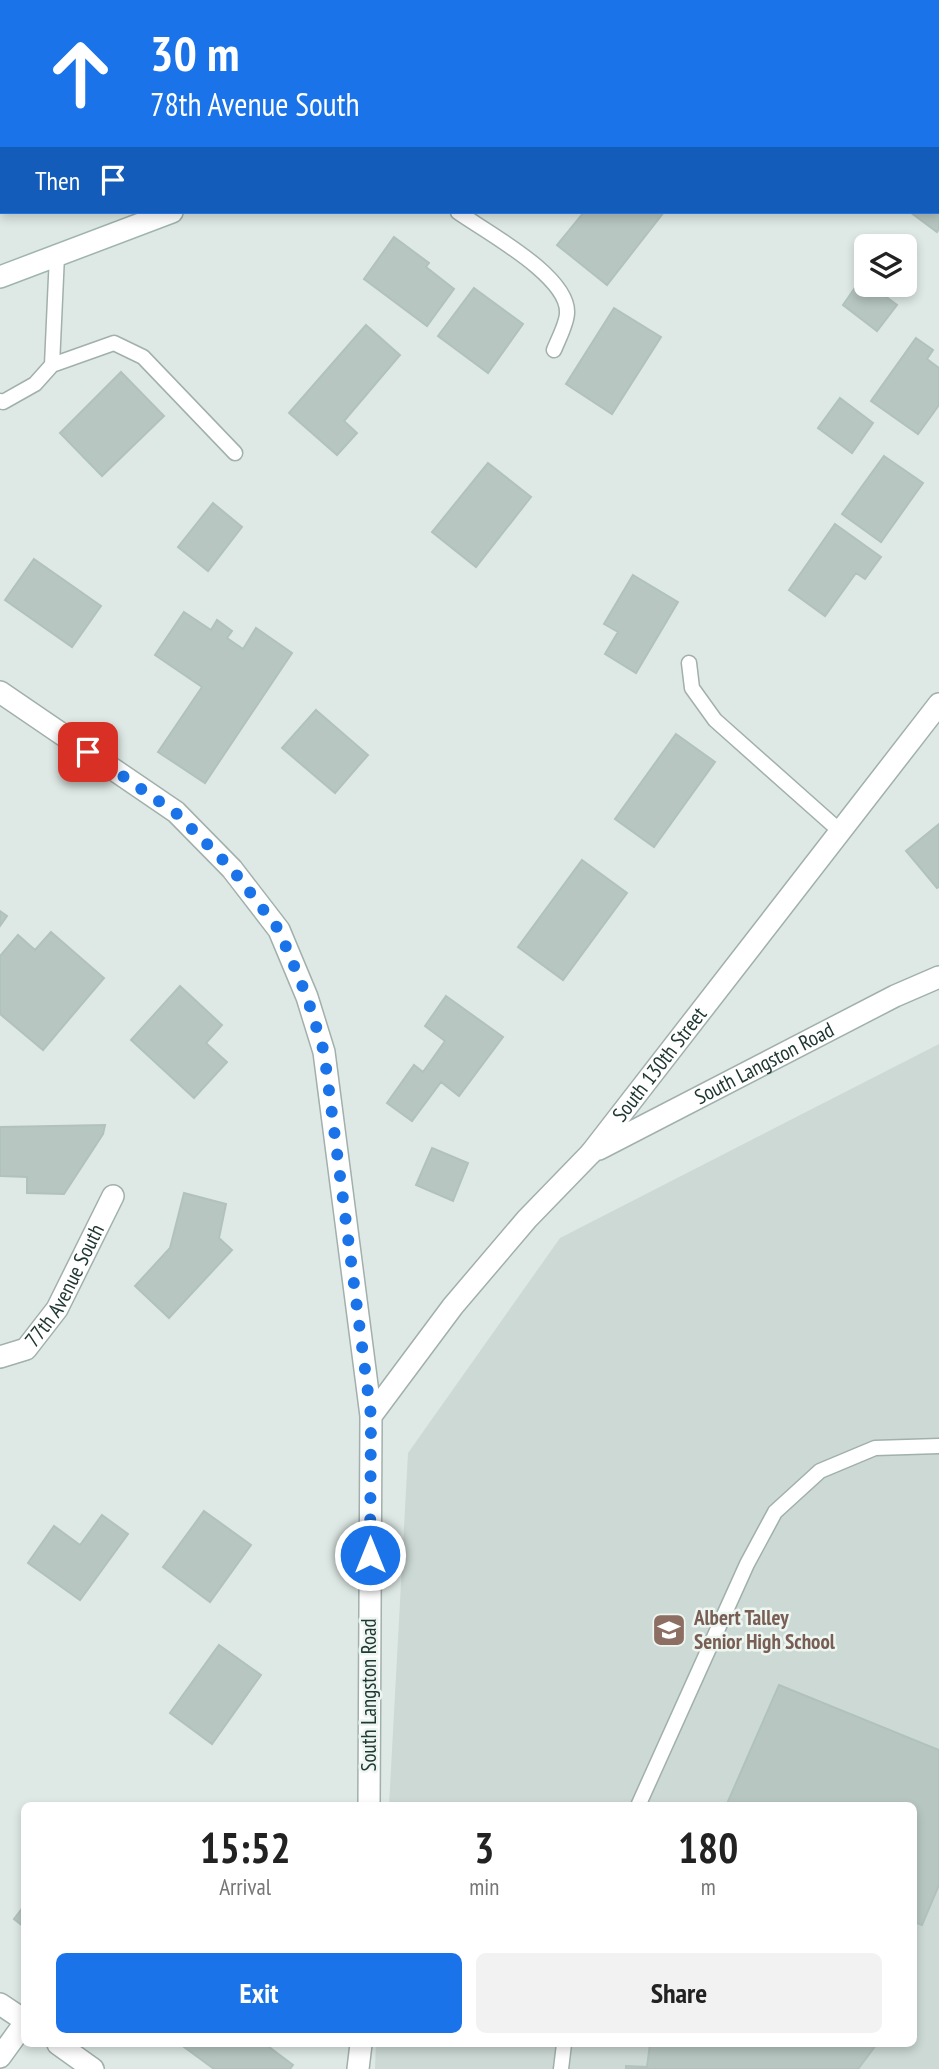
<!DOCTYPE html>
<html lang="en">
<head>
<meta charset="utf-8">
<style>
  :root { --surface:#fff; --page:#f2f2f2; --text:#222; --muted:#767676; --accent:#1a73e8 }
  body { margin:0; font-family:"PT Sans Narrow",sans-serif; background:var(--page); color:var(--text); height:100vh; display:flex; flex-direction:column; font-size:26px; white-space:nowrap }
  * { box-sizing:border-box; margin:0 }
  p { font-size:23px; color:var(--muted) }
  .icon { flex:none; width:38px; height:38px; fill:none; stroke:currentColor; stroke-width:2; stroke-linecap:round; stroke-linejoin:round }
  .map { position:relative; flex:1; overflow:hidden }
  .sheet { position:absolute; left:21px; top:1802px; width:896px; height:245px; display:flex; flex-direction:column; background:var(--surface); border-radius:10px; box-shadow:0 4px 10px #0003 }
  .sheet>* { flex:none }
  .guide { position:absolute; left:0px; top:0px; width:940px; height:214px; box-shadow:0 4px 10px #0003; background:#1a73e8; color:#fff; overflow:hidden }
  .buttons { position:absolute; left:854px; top:234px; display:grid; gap:14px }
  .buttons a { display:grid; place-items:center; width:63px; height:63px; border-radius:10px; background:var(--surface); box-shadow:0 4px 10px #0003; font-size:35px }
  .pin { position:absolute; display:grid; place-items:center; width:60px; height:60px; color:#fff; margin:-30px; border-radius:14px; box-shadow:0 4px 10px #0006 }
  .me { position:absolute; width:77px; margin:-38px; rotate:0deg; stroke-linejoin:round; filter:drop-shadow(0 0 5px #0008) }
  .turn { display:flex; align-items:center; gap:24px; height:147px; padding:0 35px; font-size:32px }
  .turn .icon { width:91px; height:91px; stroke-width:2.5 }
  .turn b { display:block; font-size:49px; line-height:60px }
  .then { display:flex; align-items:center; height:66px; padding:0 35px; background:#0003; gap:14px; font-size:26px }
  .eta { display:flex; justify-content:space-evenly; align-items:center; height:119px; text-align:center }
  .eta b { font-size:42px; font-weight:800; line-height:49px }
  .primary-button { display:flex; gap:14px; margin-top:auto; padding:14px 35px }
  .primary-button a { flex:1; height:80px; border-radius:10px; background:var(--accent); color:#fff; font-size:28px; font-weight:800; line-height:80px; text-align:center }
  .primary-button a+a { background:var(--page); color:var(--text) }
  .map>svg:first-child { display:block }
</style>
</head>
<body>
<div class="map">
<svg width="939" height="2069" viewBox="0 0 939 2069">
  <rect width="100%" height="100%" fill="#dee9e5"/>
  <path fill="#ccd9d4" d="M939,1044v1025h-564l1,-25h538v-238h-525l19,-353 152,-215z"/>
  <path fill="#b7c6c1" stroke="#b1c2bc" stroke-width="2" d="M250,0h68l-1,2h-65z
    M938,166l1,63 -2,3 -27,-20h28z
    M584,212h80l-57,73 -50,-40z
    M394,237l35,26 -3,4 28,22 -27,37 -63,-47z
    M861,279l5,4v2h4l27,20 -20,26 -34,-26z
    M474,288l49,36 -35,49 -50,-37z
    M614,308l47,29 -49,77 -46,-30z
    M366,325l34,30 -56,66 13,12 -20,22 -48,-42z
    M916,338l17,12 -6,9 12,9v37l-21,29 -47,-33z
    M121,372l43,44 -62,60 -42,-43z
    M840,398l33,25 -21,30 -34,-25z
    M884,456l39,27 -42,59 -39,-28z
    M488,463l43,34 -55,70 -44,-35z
    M213,503l29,24 -34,44 -30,-24z
    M835,524l46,33 -16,22 -9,-6 -31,43 -36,-26z
    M34,559l67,47 -29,41 -67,-47z
    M633,575l45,27 -42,71 -31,-19 13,-22 -14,-8z
    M184,612l27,18 6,-10 15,11 -5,7 16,11 13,-21 36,25 -87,130 -47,-31 44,-65 -47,-32z
    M316,710l52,45 -33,38 -53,-45z
    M676,734l39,28 -61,85 -39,-28z
    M939,824v63l-2,1 -31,-37z
    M582,860l45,33 -64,87 -45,-33z
    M0,911l7,5 -7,10z
    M51,932l53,46 -61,72 -43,-36v-58l18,-21 17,15z
    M180,986l42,39 -16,18 21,19 -33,36 -63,-58z
    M446,996l57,41 -44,59 -18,-14 -29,39 -25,-18 27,-38 9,7 22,-31 -20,-15z
    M105,1125l-2,9 -39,60 -37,-1v-16l-27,-1v-49z
    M432,1148l36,15 -15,38 -37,-16z
    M184,1193l42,11 -7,34 13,12 -63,68 -34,-32 35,-38z
    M204,1511l47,34 -41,57 -47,-35z
    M102,1515l26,19 -48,66 -52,-37 26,-37 26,19z
    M219,1645l42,30 -49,69 -42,-31z
    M779,1685l160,65v135l-17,40 -8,-3v-116h-188z
    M24,1906v21l-10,-8z
    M180,2044h85l28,21 -3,4h-76z
    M650,2044h224l2,1 -18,24h-232v-3l21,1z"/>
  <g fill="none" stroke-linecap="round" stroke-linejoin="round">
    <g stroke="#a1b0ac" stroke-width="17">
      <path id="service" d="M458,212c28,20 111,64 109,101 0,10 -9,27 -13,37
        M52,365l62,-22 29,14 92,96
        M0,401l3,1 32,-18 17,-19 5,-110
        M689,663l3,25 23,32 126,112
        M638,1806l109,-242 28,-52 45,-41 55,-23 64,-2
        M561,2069l3,-25"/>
    </g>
    <g stroke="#a1b0ac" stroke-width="24">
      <g id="minor">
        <path id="s1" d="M599,1149l296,-153 44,-19"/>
        <path id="s2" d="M591,1153l348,-449"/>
        <path id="s3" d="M0,1357l26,-8 31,-40 56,-113"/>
        <path d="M0,2004l24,16"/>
        <path d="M58,2044l35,25"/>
        <path d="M0,2057l24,-33"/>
      </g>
    </g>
    <g stroke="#a1b0ac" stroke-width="24">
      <path id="tertiary" d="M146,2l1,-2
        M0,185l2,-2
        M0,692l176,120 56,57 47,61 28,67 17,55 47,364 -2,390
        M371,1416l82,-110 74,-87 64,-66
        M358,2069l3,-25"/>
    </g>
    <g stroke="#9eb4ad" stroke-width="24">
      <path id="secondary" d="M722,2l4,-2
        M0,277l172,-65"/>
    </g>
    <use href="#service" stroke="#fff" stroke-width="14"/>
    <use href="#minor" stroke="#fff" stroke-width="21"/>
    <use href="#tertiary" stroke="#fff" stroke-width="21"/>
    <use href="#secondary" stroke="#fff" stroke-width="21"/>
  </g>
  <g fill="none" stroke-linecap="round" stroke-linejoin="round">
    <path stroke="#1a73e8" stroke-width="12" stroke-dasharray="0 21.6" d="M88,752l88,61 56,56 47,61 28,67 17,55 47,364 -1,139"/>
  </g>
  <defs>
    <g id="school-square" transform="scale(1.75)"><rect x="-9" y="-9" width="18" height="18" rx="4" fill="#8d6e63" stroke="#eef6f2"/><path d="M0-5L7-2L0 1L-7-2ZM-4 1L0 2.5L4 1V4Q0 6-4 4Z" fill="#fff"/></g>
  </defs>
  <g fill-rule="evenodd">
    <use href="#school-square" x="669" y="1630"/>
  </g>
  <g text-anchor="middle" stroke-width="5" stroke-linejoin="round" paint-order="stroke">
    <g font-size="21" fill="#203833" stroke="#eef6f2">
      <text dy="7" stroke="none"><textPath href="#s1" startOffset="186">South Langston Road</textPath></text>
      <text dy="7" stroke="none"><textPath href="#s2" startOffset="112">South 130th Street</textPath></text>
      <text dy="7" stroke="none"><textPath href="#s3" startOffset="102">77th Avenue South</textPath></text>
      <text transform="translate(369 1695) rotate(-90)" y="7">South Langston Road</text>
    </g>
    <g font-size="21" font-weight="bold" fill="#785e54" stroke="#eef6f2" text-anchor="start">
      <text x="694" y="1625">Albert Talley<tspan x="694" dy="24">Senior High School</tspan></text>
    </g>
  </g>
</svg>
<div class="buttons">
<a><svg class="icon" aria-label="layers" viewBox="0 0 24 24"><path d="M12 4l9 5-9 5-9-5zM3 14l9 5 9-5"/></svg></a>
</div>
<div class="pin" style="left:88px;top:752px;background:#d93025"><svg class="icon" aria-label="arrive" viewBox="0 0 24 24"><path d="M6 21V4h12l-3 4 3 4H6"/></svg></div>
<svg class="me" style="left:370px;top:1555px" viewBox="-20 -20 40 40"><circle r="17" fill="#1a73e8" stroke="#fff" stroke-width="3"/><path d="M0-11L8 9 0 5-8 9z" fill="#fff"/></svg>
<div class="guide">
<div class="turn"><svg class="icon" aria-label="ahead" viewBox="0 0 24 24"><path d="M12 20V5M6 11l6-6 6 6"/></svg><div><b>30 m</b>78th Avenue South</div></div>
<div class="then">Then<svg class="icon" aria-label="arrive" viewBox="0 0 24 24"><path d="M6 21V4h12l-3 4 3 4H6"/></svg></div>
</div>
<section class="sheet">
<div class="eta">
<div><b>15:52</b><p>Arrival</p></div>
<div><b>3</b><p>min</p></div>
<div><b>180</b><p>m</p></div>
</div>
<div class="primary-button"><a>Exit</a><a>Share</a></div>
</section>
</div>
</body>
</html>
